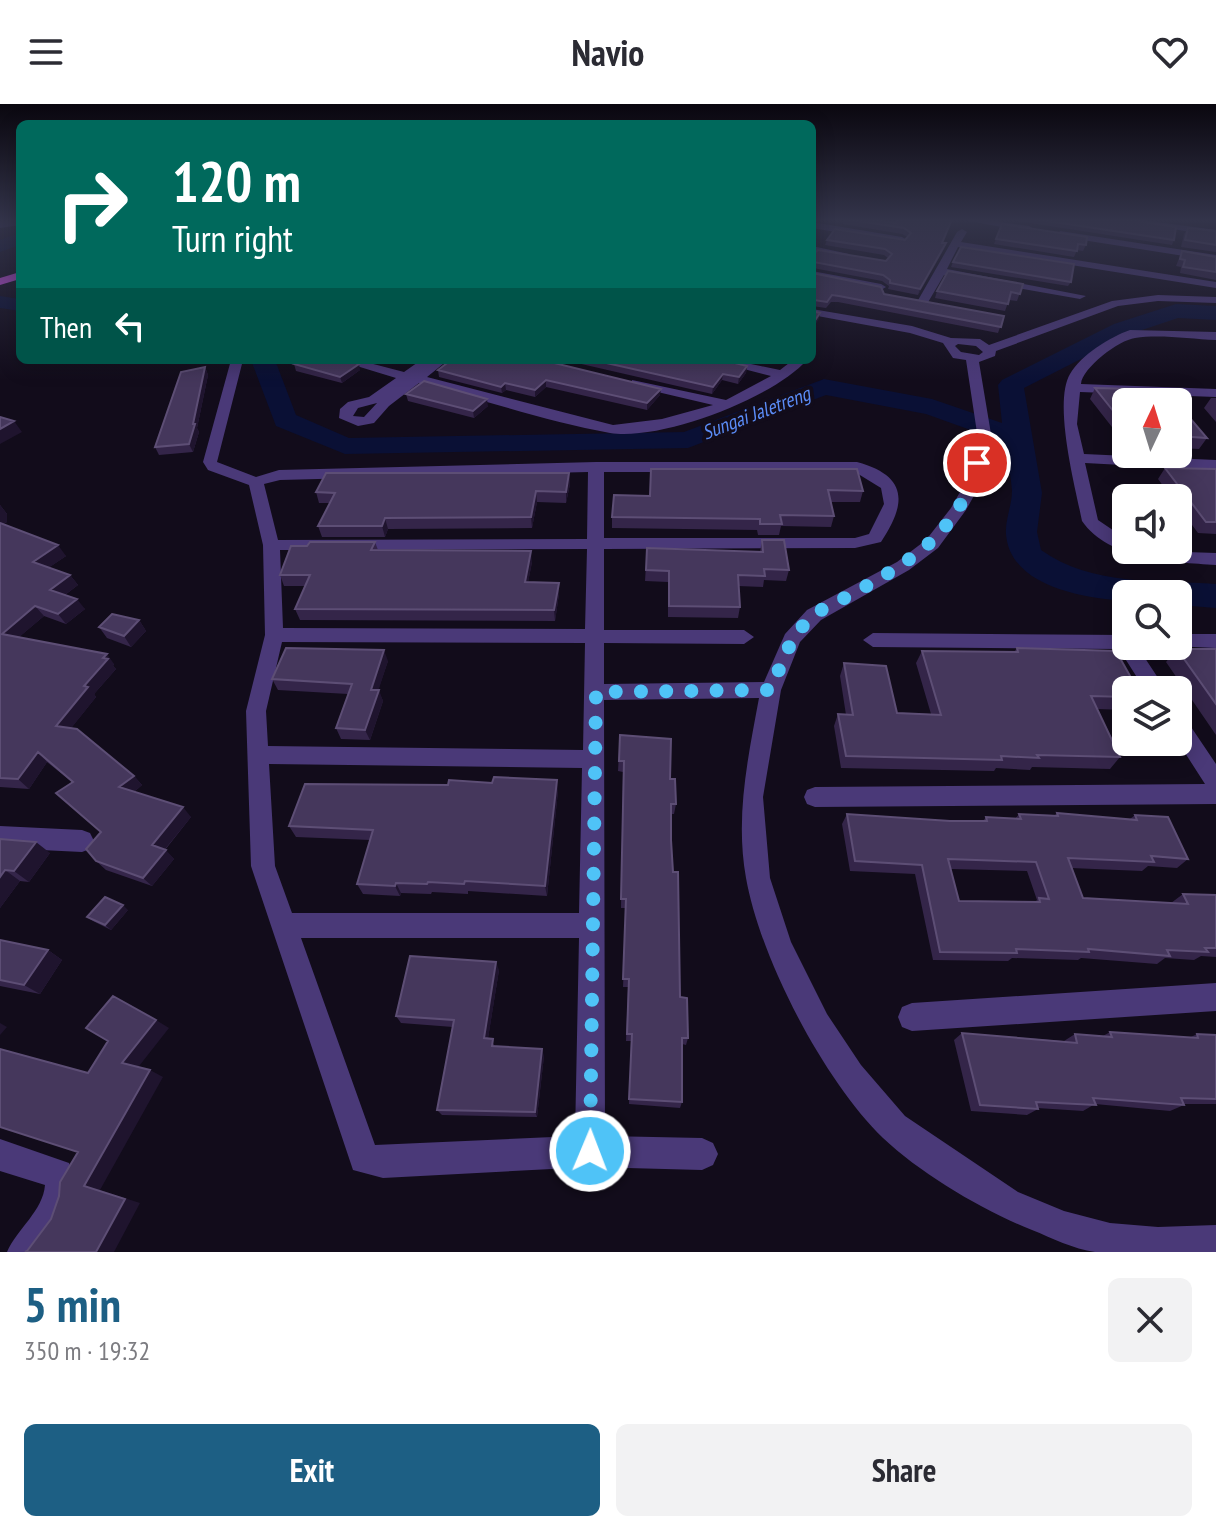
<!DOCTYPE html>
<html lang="en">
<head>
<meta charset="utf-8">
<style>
  :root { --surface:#fff; --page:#f2f2f3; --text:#2b2b33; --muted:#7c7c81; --accent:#1d5f84 }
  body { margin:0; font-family:"PT Sans Narrow",sans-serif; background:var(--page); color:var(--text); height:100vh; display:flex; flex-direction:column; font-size:30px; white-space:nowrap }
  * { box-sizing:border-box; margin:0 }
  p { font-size:26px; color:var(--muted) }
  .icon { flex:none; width:44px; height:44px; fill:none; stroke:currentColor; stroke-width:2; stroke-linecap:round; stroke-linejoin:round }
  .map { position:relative; height:1148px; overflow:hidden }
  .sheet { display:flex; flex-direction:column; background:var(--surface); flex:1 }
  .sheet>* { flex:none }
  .hud { position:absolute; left:16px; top:16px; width:800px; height:244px; border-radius:12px; box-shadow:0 4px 20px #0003; background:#00695c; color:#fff; overflow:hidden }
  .needle { width:52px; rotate:4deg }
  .fabs { position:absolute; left:1112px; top:284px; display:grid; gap:16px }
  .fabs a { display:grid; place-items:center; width:80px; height:80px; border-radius:12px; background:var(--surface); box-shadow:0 4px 20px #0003; font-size:40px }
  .pin { position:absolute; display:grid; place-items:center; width:68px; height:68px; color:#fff; margin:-34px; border:4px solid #fff; border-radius:50%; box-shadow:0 2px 8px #0007 }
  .me { position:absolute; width:88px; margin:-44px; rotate:1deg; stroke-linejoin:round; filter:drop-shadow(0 0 6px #0008) }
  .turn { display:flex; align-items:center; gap:28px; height:168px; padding:0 24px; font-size:36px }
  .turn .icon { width:104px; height:104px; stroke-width:2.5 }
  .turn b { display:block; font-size:56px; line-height:68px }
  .then { display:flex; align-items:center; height:76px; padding:0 24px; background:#0003; gap:16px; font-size:30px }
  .round { display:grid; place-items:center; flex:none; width:84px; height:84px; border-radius:12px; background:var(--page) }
  .head { display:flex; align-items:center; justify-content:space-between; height:136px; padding:0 24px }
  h1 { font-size:48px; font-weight:800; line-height:60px; color:var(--accent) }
  .action { display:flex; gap:16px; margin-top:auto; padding:16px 24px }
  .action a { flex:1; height:92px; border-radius:12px; background:var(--accent); color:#fff; font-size:32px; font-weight:800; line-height:92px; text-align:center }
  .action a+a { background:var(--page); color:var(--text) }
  header { display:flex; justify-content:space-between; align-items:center; height:104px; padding:0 24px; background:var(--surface); font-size:36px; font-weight:800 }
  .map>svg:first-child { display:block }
</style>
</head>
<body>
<header><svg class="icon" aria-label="menu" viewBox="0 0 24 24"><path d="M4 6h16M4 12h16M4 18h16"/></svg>Navio<svg class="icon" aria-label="heart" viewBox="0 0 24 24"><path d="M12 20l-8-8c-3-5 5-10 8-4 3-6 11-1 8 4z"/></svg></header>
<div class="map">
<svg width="1216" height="1148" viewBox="0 0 1216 1148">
  <rect width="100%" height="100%" fill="#120c1b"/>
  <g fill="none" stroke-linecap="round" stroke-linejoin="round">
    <path fill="#0a1035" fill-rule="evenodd" d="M20,129v12l-20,7v-12z
      M0,192l20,3v12l-20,-3z
      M1176,200l40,2v14l-38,-2 -48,16 -106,54 18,105 -5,39 4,18c51,36 115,30 175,34v24l-38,-3v-11h-52v7c-42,-3 -116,-14 -120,-67 -1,-14 6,-29 6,-43 -1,-16 -5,-33 -8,-49l-78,-28 -100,-19 -138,53 -343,6 -69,-28 -25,-66h24l21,55 53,23 335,-6 140,-53 108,20 70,24 -4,-38 4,-5 112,-56z"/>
    <path fill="#4a3978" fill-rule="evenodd" d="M20,115v6l-20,3v-6z
      M980,115l49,7 5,3 -5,3 -65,-12z
      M1111,115h24l81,11v6z
      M812,118l90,15 5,3 -5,3 -90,-15z
      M962,125l5,3 -6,10 255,40v6l-258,-41 -11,22 139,27 -6,3 -136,-24 -17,29h-8l-2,-2 40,-70z
      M1060,127l156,24v6l-159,-25z
      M812,142l37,8 -5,3 -32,-5z
      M812,167l69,13 5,3 -5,3 -69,-13z
      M1158,191l58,2v6l-58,-2 -40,5 -122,45 -1,5 -16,6 14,84 -13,39 -14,25 -28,38 -29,22 -88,50 -21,22 -19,48 -18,107 7,81 21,64 36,72 34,51 44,51 113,76 46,19 46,12 48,4 58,-2v27c-39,0 -82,0 -121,0 -22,-3 -43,-14 -63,-22 -48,-19 -111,-56 -149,-92 -59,-57 -123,-180 -137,-260 -11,-62 2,-120 13,-180l-155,2 1,436 97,2 11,5 5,11 -5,11 -11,5 -112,-3 -207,11 -30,-8 -102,-304 -5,-155 19,-76 -2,-90 -14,-60 -41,-15 -5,-8 28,-102h12l-26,102 39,15 23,-7 317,-8h261c51,14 50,41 24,80l-26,6 -251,1v81h140l10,7 -10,7 -140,-1v41l160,-2 21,-48 22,-24 90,-48 29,-22 25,-32 13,-23 15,-39 -13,-86 -13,-2 -10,-15 -33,-10 -98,-18v-6l100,17 39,12 29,1 9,6 123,-44zM958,240l18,2 7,6 -4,3 -18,-3 -6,-6zM588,368l-1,67 -309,1 -14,-56 16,-4zM604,368h251l26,16 3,16 -15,30 -14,4h-251zM587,445l-2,80 -302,-1 -3,-78zM282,538l303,1 -2,107 -315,-4 -2,-35zM269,660l313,4 -3,145h-287l-17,-47zM301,834h278l-4,198 -200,9z
      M1130,226l86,2v8c-26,-1 -56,-6 -81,-2 -16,2 -53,30 -54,46l135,5v8l-136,-5 -3,32 7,30 132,6v10l-131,-7 13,57 28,19v11l90,3v12c-44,-3 -107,-5 -134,-44 -7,-35 -29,-118 -12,-147 11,-19 40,-37 60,-44z
      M337,256h21l46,12 17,-12h27l-21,17 186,48 49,-6 51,-14 -81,-19v-6l94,20 45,-24 -62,-16h23l48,10 13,-10h14c-34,38 -145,81 -197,73 -62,-11 -129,-34 -191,-50l-30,23 -15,17 -16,3 -19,-8 1,-9 8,-7 21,-5 27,-19zM377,299l-13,14 -11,-1 5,-8z
      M873,529l253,2v11h11l29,44h-21l-26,-41 -246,-2 -10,-7z
      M1178,530h38v14l-44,-2h6z
      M1178,612l7,2 31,46v40l-401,3 -8,-3 -3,-7 3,-7 8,-3 390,-3 -27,-42z
      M0,722l82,4 8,3 4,8 -4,8 -8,3 -82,-4z
      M1216,879v28l-304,20 -10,-4 -4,-10 4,-10 10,-4z
      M0,1035l69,24c15,37 -2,60 -25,89h-37c10,-23 36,-41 38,-67l-45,-14z"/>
    <path fill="#df55f7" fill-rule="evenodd" d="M20,168v7l-20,6v-7z"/>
  </g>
  <path fill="#342549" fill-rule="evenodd" d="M844,115l52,4 2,-4h55l-11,24h4l-2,6 -26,46 -30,-6 1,-3 -7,-5 -69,-13 -1,-13 74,6 2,-3 -4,-3 -59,-10 2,-5h78l3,-3 -6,-3 -59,-10z
    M1004,115h121l49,21 -2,5z
    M1156,115h20l-1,2z
    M1002,120l84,21 -3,6 -6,-1 -3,7 -80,-13z
    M1188,124l28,3v21l-35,-5 3,-13z
    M1182,147l34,6v23l-36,-7 1,-6 -5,-1z
    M953,158l118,20 -3,4 -117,-19z
    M812,169l72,21 120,22 -6,17 -160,-31h-7l-5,6 -14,-2z
    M1023,180l-6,17 -8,-1 -4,11 -70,-13 2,-7z
    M383,256h20l-5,4z
    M451,256l209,35 -13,15 -101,-23 -11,10 -29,-7 -4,3 -63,-16 -1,-7z
    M564,256h159l24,6 -1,7 -8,11 -16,-4 -10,14z
    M294,260l66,6 -18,13 -46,-12z
    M205,263l3,8 -11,53 2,4 -6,20 -34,3 -4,-8z
    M1095,284l31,14v43l-36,-46z
    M406,290l82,12 -14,12 -66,-17z
    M1211,294h5v24l-12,-14z
    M1178,300l29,34 -8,11 -21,-1z
    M1165,364l51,1v65l-18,-1 -20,-27v-8h-6l-14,-19z
    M651,365l212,22 -3,11h-30l4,14 -3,11 -50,-1 -2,9h-21l-1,-5 -145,-2v-11l38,-21z
    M569,369l1,11 -4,19 -29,-1 -5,26 -144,1 -3,8h-63l-4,-11 12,-23h-11l-3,-11z
    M0,401l7,9v8l-4,2 63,32 -18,12 22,7 8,10 -13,10 20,14 -19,15 -22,-8 -25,21 95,27 -1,2 3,3 -22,25 2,3 -25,31 63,48 8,9 -8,7 57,25 -26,33 9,9 -22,27 -46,-16 -10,-9 5,-29 -45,-39 16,-11 -25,-20 -18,27 -29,-2z
    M762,436l27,30 -3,11 -22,-1 -1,7 -25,-1 2,21 -2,11 -70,-1v-35l-23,-1 2,-33 113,4z
    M375,438l3,8 154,12 -4,20 31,12 -4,27 -255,-1 -5,-11 10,-23h-21l-4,-11 27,-29z
    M139,516l7,11 -15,16 -24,-9 -8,-11z
    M1017,544l109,42v20l-29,-1 23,48 -10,12 -78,-2 -2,3 -34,-2 -2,3 -153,-3 -7,-42 4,-12 8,1 -6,-39 4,-13 53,50 34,1 -15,-51 6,-12 92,1z
    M1177,545h39v86l-50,-73z
    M388,557l-10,29 5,11 -13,39 -29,-1 -5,-11 12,-34 -70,-4 -6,-11z
    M620,631l50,44 6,25 -2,10h-3v26l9,157 8,41 -2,7 -4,-1v58l-2,6 -51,-4 2,-63h-5l2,-54h-5l3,-79h-5l2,-136 -5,-1z
    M558,687l-11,105 -79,-5v3l-36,-2 -1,2 -30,-1 -1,3 -37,-2 -6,-10 13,-44 -74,-3 -7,-11z
    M1057,709l73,6 5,-4 53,44 -11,9 -29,-2 -6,5 -71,-3 12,30 88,5 12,-9 33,1v62l-15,-1 -7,4 -29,-2 -8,6 -76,-6 -3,2 -66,-2 -4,3 -75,-1 -18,-86 -65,-3 -8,-47 5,-10 103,7h33l3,-4 29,2 4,-5 36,1zM951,765l76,2 10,29 -2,2 -76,-1z
    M0,735l50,14 -21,29 -9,-1 -20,27z
    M128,806l-17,20 -18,-9 -6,-4z
    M0,836l48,10 14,10 -22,34 -40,-8z
    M499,866l-11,68 7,8 49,10 -7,61 -95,-2 -5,-5 16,-83 -52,-4 -5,-7z
    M1110,928l79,6 8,-4 19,1v69h-32v1l-14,6 -75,-7 -12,7 -46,-3 1,1 -11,6 -56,-4 -17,-71 8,-7 102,8 11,-7 28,2z"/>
  <path fill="#1f142e" d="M946,139l-2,6 -26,46 2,-6z
    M820,209l-1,6 -7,10v-4z
    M359,260l1,6 -18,13 -2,-6z
    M747,262l-1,7 -8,11 1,-7z
    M205,263l3,8 -11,53 2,4 -6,20 -4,-8z
    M723,270l-1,6 -10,14 1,-7z
    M546,276v7l-11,10v-7z
    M505,279l1,7 -4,3 -1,-6z
    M661,285l-1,6 -13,15v-7z
    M487,295l1,7 -14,12 -1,-7z
    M14,317l8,11 -22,12v-15z
    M569,369l1,11 -4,19v-11z
    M536,387l1,11 -5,26 -1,-11z
    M0,401l7,9v8l-7,3z
    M385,414l3,11 -3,8 -3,-11z
    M58,441l8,11 -25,17 -8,-11z
    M531,447l1,11 -6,31 -1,-11z
    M70,471l8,10 -20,15 -8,-10z
    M559,479v11l-4,27 -1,-11z
    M77,495l8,10 -19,15 -8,-10z
    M35,502l9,10 -33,28 -9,-10z
    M139,516l7,11 -15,16 -7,-11z
    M384,546l4,11 -13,40 -4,-11z
    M107,550l7,10 -1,2 3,3 -22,25 2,3 -31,39 -9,-10z
    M379,586l4,11 -13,39 -5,-10z
    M38,648l9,10 -18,27 -11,-10z
    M134,672l8,9 -14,12 -9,-10z
    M557,676l1,11 -11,105 -2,-10z
    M183,703l8,10 -30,37 -9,-9z
    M36,738l14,11 -21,29 -15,-11z
    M166,746l8,9 -22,27 -9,-8z
    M5,766l15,11 -20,27v-31z
    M396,779l5,10 -1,3 -5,-10z
    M123,801l5,5 -17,20 -6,-5z
    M48,846l14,10 -22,34 -16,-9z
    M496,858l3,8 -12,75 -3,-7z
    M156,916l13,8 -33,42 -14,-7z
    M0,919l7,4 -7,8z
    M542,945l2,7 -7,61 -2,-5z
    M150,966l13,7 -63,113 40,13 -26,49h-18l-12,-66z"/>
  <path fill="#45375c" stroke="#5d4e75" stroke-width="2" fill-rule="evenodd" d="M845,115h24l27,4 2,-4h54l-10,24h4l-26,46 -30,-6v-3l-7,-5 -69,-13 -2,2v-9l6,-5 68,11 6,-7 -7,-5 -58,-9 8,-11 70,11 6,-7 -7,-5z
    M1034,115h91l51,8 -2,13z
    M1002,120l85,13 -1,8 -8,-1 -1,7 -81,-12z
    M1188,124l28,3v14l-31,-5z
    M961,143l113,17 -3,18 -118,-20z
    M1182,147l34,6v15l-33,-5 2,-7 -5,-1z
    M948,167l75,13 -3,10 -9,-2 -3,12 -71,-13z
    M812,169l69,14 3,7 120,22 -3,11 -162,-31 -7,-1 -5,7 -13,-2 -2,1z
    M812,207l8,2 -8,12z
    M301,256h45l13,4 -19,13 -46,-13z
    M451,256h91l119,29 -14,14 -101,-23 -11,10 -30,-7 -4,4 -63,-17z
    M593,256h130l24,6 -8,11 -16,-3 -10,13z
    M205,263l-12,57h2l-6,20 -34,3 26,-75z
    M424,277l63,18 -14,12 -67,-17z
    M1095,284l40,1 4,5 31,1 6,7h-50v25z
    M1178,300l29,34 -29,-2z
    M0,313l14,4 -14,8z
    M1165,364l51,1v53h-10z
    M651,365h206l6,22 -35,-1 6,26 -54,-1 2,9h-22v-5l-148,-2 2,-22 36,1z
    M326,369h243l-3,19 -30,-1 -5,26 -146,1 -3,8h-64l17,-33 -19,-1z
    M0,419l58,22 -25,17 37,13 -20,15 27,9 -19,15 -23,-8 -33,28 105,20 -4,4 5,1 -24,27 4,1 -32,39 21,3 57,47 -15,11 64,20 -31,38 14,5 -23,28 -47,-17 -10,-12 15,-17 -45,-39 17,-11 -35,-30 -20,27 -18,-1z
    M762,436h22l5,30 -25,-1 1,7 -27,-1 2,32 -71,-1v-35l-23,-1 1,-22 116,4z
    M310,438h65l-4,8 160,1 -6,31 34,1 -5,27 -259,-1 15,-34h-30l11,-29h16z
    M112,510l27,6 -15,16 -25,-9z
    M286,544l98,2 -13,40h8l-14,40 -29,-2 16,-44 -80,-5z
    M1017,544l99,3 22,39h-12v7l-35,-1 29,61 -83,-2 2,3 -38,-2 1,4 -156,-4 -8,-42 15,1 -9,-52 42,3 11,47 44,2 -19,-64 96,1z
    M1177,545h39v55z
    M620,631l51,4 -1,40h5l1,25h-5v36l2,32h5l2,125 7,1 1,40h-6v64l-53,-3 3,-65h-5l2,-55h-6l3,-80h-5l3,-138h-5z
    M494,673l63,3 -12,106 -80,-5 -1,3 -36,-2 -1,2 -31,-1 -1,3 -38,-2 16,-54 -84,-4 16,-42 143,1 1,-5 43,3z
    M1057,709l80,7 -2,-5 33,2 20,42 -37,-3 3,6 -86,-4 15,40 105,6 -5,-10 33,1v53h-11l3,4 -41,-2 3,6 -82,-7 1,3 -73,-3 1,4 -77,-1 -18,-87 -67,-4 -8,-47 103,7h37l-1,-4 35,2 -2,-5 39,2zM948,755l88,3 13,37 -10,-1 1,4 -81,-1z
    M0,735l36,3 -22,29 -9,-1 -5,7z
    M105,793l18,8 -18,20 -18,-8z
    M0,836l48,10 -24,35 -24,-5z
    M410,852l86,6 -12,76 9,1 -1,7 50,3 -7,63 -98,-2 17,-90 -58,-4z
    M113,892l43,24 -34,43 28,7 -66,116 41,13 -29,53h-71l2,-1 24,-32 8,-23 1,-14 18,-30 -78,-25v-78l88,24 20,-32 -22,-13z
    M1110,928l88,6 -1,-4 19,1v64l-35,-1 3,7 -91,-7 3,7 -60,-3 2,7 -58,-4 -18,-72 115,10 -2,-9 37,3z"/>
  <linearGradient id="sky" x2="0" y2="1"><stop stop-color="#0a070f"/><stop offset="0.42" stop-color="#33344a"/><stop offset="1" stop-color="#33344a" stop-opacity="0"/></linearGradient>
  <rect width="1216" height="276" fill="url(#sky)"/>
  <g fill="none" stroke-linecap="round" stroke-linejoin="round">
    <path stroke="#4fc3f7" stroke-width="14" stroke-dasharray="0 25.2" d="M590,1047l6,-459 175,-2c11,-27 19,-55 42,-74 12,-10 29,-16 43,-24 58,-33 103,-60 121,-129"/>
  </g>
  <g text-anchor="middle" stroke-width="8" stroke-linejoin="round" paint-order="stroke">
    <g font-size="20" font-style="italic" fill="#5b8cf7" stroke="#120c1b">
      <text transform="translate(756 309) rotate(-21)" y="7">Sungai Jaletreng</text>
    </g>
  </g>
</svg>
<div class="fabs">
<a><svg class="needle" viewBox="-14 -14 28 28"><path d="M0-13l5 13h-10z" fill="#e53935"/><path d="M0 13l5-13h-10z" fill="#7c7c81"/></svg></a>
<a><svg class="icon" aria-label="sound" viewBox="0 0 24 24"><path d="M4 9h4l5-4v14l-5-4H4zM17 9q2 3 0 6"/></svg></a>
<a><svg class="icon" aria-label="search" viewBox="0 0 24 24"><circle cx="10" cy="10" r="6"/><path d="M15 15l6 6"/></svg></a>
<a><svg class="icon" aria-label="layers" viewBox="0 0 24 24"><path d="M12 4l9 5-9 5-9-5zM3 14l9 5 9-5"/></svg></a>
</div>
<div class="pin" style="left:977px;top:359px;background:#d93025"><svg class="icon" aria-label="arrive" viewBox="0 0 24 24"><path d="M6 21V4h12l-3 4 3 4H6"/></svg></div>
<svg class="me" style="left:590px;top:1047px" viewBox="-20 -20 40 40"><circle r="17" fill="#4fc3f7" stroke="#fff" stroke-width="3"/><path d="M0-11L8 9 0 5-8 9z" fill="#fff"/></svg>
<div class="hud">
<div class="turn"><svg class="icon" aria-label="right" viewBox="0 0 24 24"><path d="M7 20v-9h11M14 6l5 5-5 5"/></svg><div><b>120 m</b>Turn right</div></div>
<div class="then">Then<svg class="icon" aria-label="left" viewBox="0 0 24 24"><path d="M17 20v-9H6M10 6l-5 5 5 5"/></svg></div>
</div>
</div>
<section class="sheet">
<div class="head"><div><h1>5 min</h1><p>350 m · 19:32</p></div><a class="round"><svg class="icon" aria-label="close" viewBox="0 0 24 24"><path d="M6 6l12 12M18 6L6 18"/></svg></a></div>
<div class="action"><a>Exit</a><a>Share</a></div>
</section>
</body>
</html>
